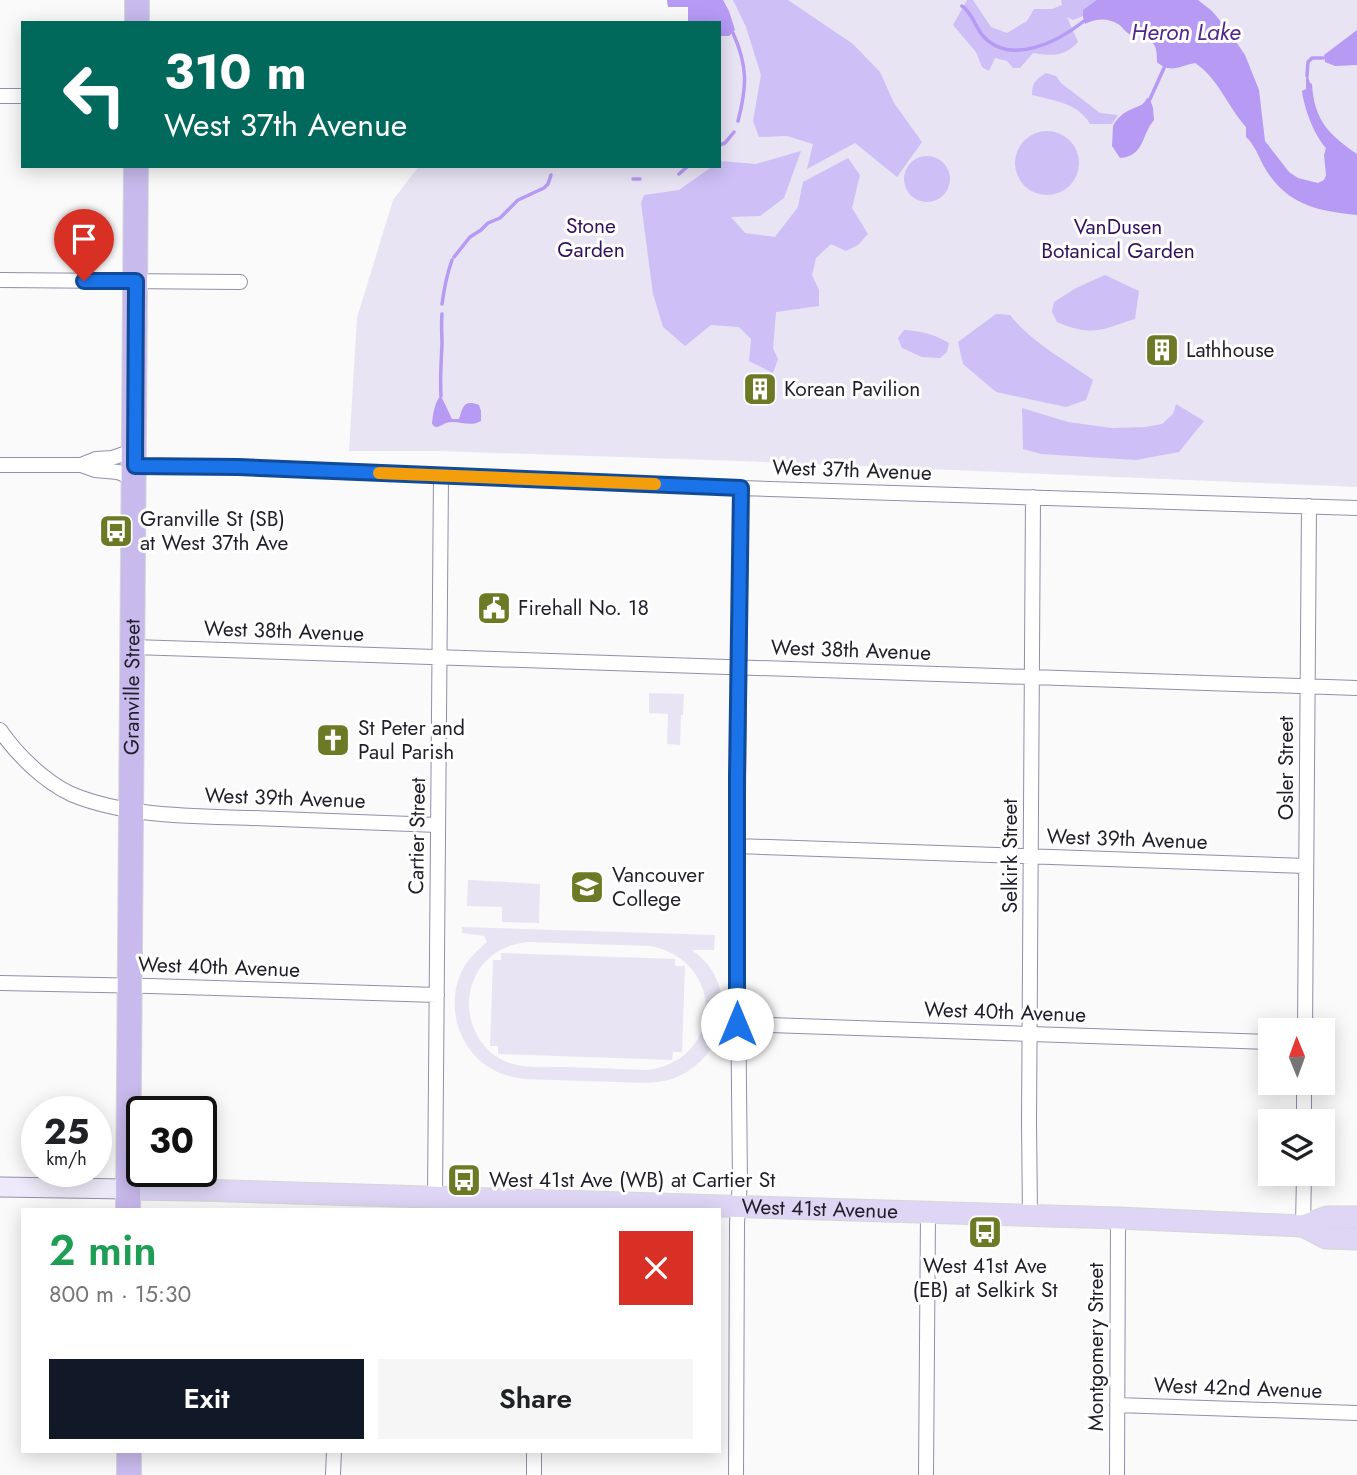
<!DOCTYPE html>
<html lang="en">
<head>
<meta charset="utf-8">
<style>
  :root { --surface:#fff; --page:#f6f6f6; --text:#202124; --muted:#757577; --accent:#111827 }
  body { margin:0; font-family:Jost,sans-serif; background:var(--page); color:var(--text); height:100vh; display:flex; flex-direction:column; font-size:26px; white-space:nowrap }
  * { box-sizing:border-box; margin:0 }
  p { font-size:23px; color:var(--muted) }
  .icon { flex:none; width:38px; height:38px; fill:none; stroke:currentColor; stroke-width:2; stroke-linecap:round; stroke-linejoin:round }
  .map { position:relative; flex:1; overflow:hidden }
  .side { position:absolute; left:21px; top:1208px; width:700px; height:245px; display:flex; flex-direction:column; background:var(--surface); border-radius:0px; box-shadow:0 4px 18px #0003 }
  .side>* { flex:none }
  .hud { position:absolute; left:21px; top:21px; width:700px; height:147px; border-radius:0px; box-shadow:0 4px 18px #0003; background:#00695c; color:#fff; overflow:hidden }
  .needle { width:46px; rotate:359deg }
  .controls { position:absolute; left:1258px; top:1018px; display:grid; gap:14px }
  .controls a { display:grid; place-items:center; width:77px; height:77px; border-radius:0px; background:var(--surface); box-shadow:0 4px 18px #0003; font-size:35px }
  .speed { position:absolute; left:21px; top:1096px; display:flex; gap:14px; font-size:35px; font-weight:700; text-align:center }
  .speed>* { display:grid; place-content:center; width:91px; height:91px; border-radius:50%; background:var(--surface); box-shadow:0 4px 18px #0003; line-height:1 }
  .speed small { font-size:18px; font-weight:400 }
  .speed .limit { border:4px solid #111; border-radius:10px; background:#fff; color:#111 }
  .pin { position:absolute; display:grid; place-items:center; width:60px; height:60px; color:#fff; margin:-72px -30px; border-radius:50% 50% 50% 0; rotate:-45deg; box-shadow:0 0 7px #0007 }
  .pin .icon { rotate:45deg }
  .me { position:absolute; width:77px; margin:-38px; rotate:0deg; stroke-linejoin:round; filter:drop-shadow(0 0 5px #0008) }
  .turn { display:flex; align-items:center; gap:24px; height:147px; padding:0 28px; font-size:32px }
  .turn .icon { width:91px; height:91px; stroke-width:2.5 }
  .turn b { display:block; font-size:49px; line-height:60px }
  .round { display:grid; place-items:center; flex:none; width:74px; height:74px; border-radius:0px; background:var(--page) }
  .overview { display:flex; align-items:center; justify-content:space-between; height:119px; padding:0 28px }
  h1 { font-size:42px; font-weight:600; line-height:52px; color:#1e9e55 }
  .action { display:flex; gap:14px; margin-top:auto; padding:14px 28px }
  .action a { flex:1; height:80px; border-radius:0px; background:var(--accent); color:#fff; font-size:28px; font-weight:600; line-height:80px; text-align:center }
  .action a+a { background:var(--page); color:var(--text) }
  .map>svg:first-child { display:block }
</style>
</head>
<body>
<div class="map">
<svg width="1357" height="1475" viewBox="0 0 1357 1475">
  <rect width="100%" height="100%" fill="#fafafa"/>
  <path fill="#e8e4f4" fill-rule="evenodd" d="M667,0h690v487l-617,-26 -302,-10h-89l8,-133 36,-118 26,-34h300v-143h-31v-16h-20z
    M649,693l35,1 -1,21h-2l-1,30 -13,-1 1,-30 -19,-1z
    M468,880l72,4 -1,39 -37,-1v-15l-35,-1z
    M462,927l253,8 -1,15h-22c9,7 17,14 22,24 20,38 4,84 -35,102 -10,5 -21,6 -32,7l-124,-4c-11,-2 -21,-4 -31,-10 -36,-20 -48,-69 -27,-104 6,-9 14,-16 22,-23l-3,-6 -22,-3zM527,942l124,4c76,16 72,115 -4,124 -27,-1 -54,-2 -81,-3 -21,0 -45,2 -64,-7 -41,-22 -45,-82 -5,-108 9,-6 19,-8 30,-10z
    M501,953l174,6v7h10l-3,86h-9l-1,8 -174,-6v-8h-8l3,-86h8z"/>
  <path fill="#cebff6" d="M733,0h55l65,44 27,28 14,31 28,39 -25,35 -42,-34 -48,26 6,-25 -26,-8 -28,1 -6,-16 8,-46 -15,-48z
    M967,0h6l18,27 16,6 20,-12 7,-12h18l10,-4 -1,-5h54l-22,12 -20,8 -6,-3 11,25c-14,15 -26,14 -45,11l-13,15h-7l-6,-7 -12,-3 -6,13 -7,-4 -6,-15 -23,-27z
    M1046,73l10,3 5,7 39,30 18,2 -6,9h-22c-13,-22 -36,-23 -58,-29 0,-12 4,-16 14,-22z
    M1015 163a32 32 0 1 1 64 0a32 32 0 1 1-64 0Z
    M801,151l-17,47 -24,18 -29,1 14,16 30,4 23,-30 5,-25 45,-24 12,17 -8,33 16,26 -10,11 -12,6 -15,-7 -15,14 -4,17 7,15v16l-43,6 -3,36 5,11 -5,14 -24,-12 2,-22 -12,-12 -28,-2 -26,21 -22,-19 -10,-33 -12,-91 3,-8 35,-5 34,-24h6v-4l2,-1 35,3z
    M904 179a23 23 0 1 1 46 0a23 23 0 1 1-46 0Z
    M1105,275l34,16 -4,28c-35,11 -42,18 -78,3l-5,-10 2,-10 22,-14z
    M996,314l14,1c23,29 54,44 83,65l-7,20 -20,7 -70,-15 -33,-28 -5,-22z
    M904,330c17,1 30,4 45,13l-2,9 -7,6 -18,-1 -20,-9 -4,-10z
    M1176,404l28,17 -25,31 -43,8 -95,-6 -18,-5 -1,-41 46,14 44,6 34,-1 16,-3 11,-10z"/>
  <path fill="#b69af4" d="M667,0h56l6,11 6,19 -6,6h-10v-13h-31v-16h-20z
    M1097,0h101l14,11 16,19 17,25 14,35 6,51 24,31 9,6 20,5 6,-3 2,-5 -2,-20 2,-7c-12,-13 -22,-40 -24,-57l4,-2v-11l2,-2 2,7 2,1c2,36 17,51 45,70v61c-39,-4 -69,-10 -91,-45 -7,-11 -10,-24 -20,-33v-10c-18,-20 -28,-49 -51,-64 -15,3 -25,11 -38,-1 0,-17 -2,-18 -14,-28 -2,0 -9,1 -11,1 -6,-1 -9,-8 -14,-11 -10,-6 -22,-6 -33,0l-2,-7v-7z
    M1357,30v35l-22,1 -10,-4 -1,-7z
    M1147,98l3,1 3,9 1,12c-13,15 -9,36 -34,38l-8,-12 1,-20c4,-8 11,-14 19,-17 8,-4 11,-3 15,-11z
    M440,396l2,2 10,21h7c4,-11 4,-20 20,-14l2,6v10c-12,7 -24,-2 -35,2 -4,2 -7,4 -11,4l-3,-3c1,-10 2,-19 8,-28z"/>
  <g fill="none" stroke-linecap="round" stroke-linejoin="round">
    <path stroke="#b69af4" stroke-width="3.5" d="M962,6c11,7 13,22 22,31 28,29 75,4 100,-16
      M733,33c15,33 14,54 5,88
      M1307,76l1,-14 4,-4h11
      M1150,99l14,-31
      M719,145l6,-2 9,-11
      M679,174l9,-8
      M633,179h7
      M454,257l16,-20 11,-7 7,-7 12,-5 18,-18 26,-12 4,-4 3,-9
      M442,304c2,-15 5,-30 10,-44
      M441,396c-1,-18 0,-33 1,-52 0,-10 -1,-20 0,-30"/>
    <g stroke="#958dab" stroke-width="16">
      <path id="street" d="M0,96h23
        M0,280l240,2
        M0,465h81l14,5 23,2 17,7
        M81,465l15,-6 16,-1 23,-8
        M135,466l103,1 503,21 616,20
        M133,647l1224,41
        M0,730c17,25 44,51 71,64 55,23 122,22 180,24 62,2 125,5 187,7
        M737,846l569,20
        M0,983l150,3 287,9
        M738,1024l532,18
        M1305,1031l4,-525
        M1304,1122v-39
        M435,1197l6,-722
        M1030,1216l-1,-94 4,-625
        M1303,1226l1,-52
        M1117,1405l240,8
        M333,1475l1,-24
        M534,1475v-24
        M736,1475l1,-252 3,-41 -3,-286 4,-408
        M926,1475l2,-263
        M1117,1475l1,-257"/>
    </g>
    <g stroke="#958dab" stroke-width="21">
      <path id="secondary" d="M0,1187l127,2"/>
    </g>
    <g stroke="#d7d6d8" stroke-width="23">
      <g id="primary">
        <path id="s1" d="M127,1189l71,1 920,28 185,8 24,-9h30"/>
        <path d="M1303,1226l23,12 31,1"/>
      </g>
    </g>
    <g stroke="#d7d6d8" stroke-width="26">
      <g id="highway">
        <path d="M137,23v-23"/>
        <path id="s2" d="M128,1209l8,-1043"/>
        <path d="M129,1451v24"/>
      </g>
    </g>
    <use href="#street" stroke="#fff" stroke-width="14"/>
    <use href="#secondary" stroke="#eeeaf9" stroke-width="19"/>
    <use href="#primary" stroke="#ded6f4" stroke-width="21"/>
    <use href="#highway" stroke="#c8baec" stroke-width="24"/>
  </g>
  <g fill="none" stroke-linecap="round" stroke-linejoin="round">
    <g stroke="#114b97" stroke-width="18">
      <path id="route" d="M84,281h52l-1,185 103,1 503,21 -4,288v248"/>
    </g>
    <use href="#route" stroke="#1a73e8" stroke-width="12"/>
    <path stroke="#f59e0b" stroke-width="12" d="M379,473l276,11"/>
  </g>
  <defs>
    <g id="building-square" transform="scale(1.75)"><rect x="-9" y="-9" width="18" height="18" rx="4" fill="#6c7925" stroke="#fff"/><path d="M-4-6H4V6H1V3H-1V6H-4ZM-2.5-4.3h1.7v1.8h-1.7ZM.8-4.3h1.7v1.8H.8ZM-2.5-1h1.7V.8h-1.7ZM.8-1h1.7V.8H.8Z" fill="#fff"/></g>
    <g id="bus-square" transform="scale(1.75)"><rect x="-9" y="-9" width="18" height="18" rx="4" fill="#6c7925" stroke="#fff"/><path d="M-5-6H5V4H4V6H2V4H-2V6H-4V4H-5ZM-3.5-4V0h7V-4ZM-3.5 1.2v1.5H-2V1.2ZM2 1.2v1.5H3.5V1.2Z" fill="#fff"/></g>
    <g id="civic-square" transform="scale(1.75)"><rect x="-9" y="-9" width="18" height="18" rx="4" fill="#6c7925" stroke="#fff"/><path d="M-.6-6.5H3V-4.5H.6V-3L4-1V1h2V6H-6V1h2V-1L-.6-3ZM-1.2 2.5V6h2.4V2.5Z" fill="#fff"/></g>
    <g id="church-square" transform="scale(1.75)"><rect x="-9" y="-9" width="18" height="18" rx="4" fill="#6c7925" stroke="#fff"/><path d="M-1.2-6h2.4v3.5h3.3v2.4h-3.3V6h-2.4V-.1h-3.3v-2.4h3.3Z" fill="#fff"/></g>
    <g id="school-square" transform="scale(1.75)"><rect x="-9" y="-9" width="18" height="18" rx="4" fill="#6c7925" stroke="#fff"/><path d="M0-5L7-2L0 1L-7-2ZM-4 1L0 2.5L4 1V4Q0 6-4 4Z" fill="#fff"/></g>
  </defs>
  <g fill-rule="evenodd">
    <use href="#building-square" x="1162" y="350"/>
    <use href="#building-square" x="760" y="389"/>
    <use href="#bus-square" x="116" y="531"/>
    <use href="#civic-square" x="494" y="608"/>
    <use href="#church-square" x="333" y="740"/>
    <use href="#school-square" x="587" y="887"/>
    <use href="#bus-square" x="464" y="1180"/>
    <use href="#bus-square" x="985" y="1232"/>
  </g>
  <g text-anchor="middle" stroke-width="6" stroke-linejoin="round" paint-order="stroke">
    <g font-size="21" fill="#33105e" stroke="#fff">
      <text x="591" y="233">Stone<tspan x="591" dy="24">Garden</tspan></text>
      <text x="1118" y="234">VanDusen<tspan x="1118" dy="24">Botanical Garden</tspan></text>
    </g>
    <g font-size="21" fill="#211e29" stroke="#fff" text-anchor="start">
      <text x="1186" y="357">Lathhouse</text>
      <text x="784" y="396">Korean Pavilion</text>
      <text x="140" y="526">Granville St (SB)<tspan x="140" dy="24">at West 37th Ave</tspan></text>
      <text x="518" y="615">Firehall No. 18</text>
      <text x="358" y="735">St Peter and<tspan x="358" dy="24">Paul Parish</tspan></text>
      <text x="612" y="882">Vancouver<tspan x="612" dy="24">College</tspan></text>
      <text x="489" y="1187">West 41st Ave (WB) at Cartier St</text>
      <text x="985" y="1273" text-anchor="middle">West 41st Ave<tspan x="985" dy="24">(EB) at Selkirk St</tspan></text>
    </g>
    <g font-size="21" fill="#211e29" stroke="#fff">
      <text transform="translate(852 470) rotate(2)" y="7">West 37th Avenue</text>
      <text transform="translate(284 631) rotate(2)" y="7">West 38th Avenue</text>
      <text transform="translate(851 650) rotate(2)" y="7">West 38th Avenue</text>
      <text dy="7" stroke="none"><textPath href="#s2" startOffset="522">Granville Street</textPath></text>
      <text transform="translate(1286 768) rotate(-90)" y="7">Osler Street</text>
      <text transform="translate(285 798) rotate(2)" y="7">West 39th Avenue</text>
      <text transform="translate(417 836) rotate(-89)" y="7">Cartier Street</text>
      <text transform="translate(1127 839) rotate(2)" y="7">West 39th Avenue</text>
      <text transform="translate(1010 856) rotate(-90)" y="7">Selkirk Street</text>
      <text transform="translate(219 967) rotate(2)" y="7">West 40th Avenue</text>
      <text transform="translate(1005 1012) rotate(2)" y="7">West 40th Avenue</text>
      <text dy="7" stroke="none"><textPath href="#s1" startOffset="693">West 41st Avenue</textPath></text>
      <text transform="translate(1096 1347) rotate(-90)" y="7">Montgomery Street</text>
      <text transform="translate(1238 1388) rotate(2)" y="7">West 42nd Avenue</text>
    </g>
    <g font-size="23" font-style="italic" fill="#51268d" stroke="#fff">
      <text x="1186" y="40">Heron Lake</text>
    </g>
  </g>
</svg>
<div class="controls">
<a><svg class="needle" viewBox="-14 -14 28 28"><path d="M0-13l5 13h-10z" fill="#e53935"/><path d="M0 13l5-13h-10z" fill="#757577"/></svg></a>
<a><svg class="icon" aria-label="layers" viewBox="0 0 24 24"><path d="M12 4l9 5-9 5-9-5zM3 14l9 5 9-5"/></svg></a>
</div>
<div class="speed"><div>25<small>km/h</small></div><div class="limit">30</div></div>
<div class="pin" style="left:84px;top:281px;background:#d93025"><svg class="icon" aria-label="arrive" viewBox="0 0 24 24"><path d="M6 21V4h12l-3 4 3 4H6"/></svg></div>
<svg class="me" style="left:737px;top:1024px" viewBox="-20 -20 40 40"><circle r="19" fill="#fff"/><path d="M0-13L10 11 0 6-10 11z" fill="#1a73e8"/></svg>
<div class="hud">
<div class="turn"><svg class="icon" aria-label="left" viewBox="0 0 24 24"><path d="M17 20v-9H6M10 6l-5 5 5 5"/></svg><div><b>310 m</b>West 37th Avenue</div></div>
</div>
<section class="side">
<div class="overview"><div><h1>2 min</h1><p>800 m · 15:30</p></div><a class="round" style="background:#d93025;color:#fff"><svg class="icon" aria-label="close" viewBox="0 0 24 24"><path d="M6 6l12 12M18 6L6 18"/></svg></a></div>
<div class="action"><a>Exit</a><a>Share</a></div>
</section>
</div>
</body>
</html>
